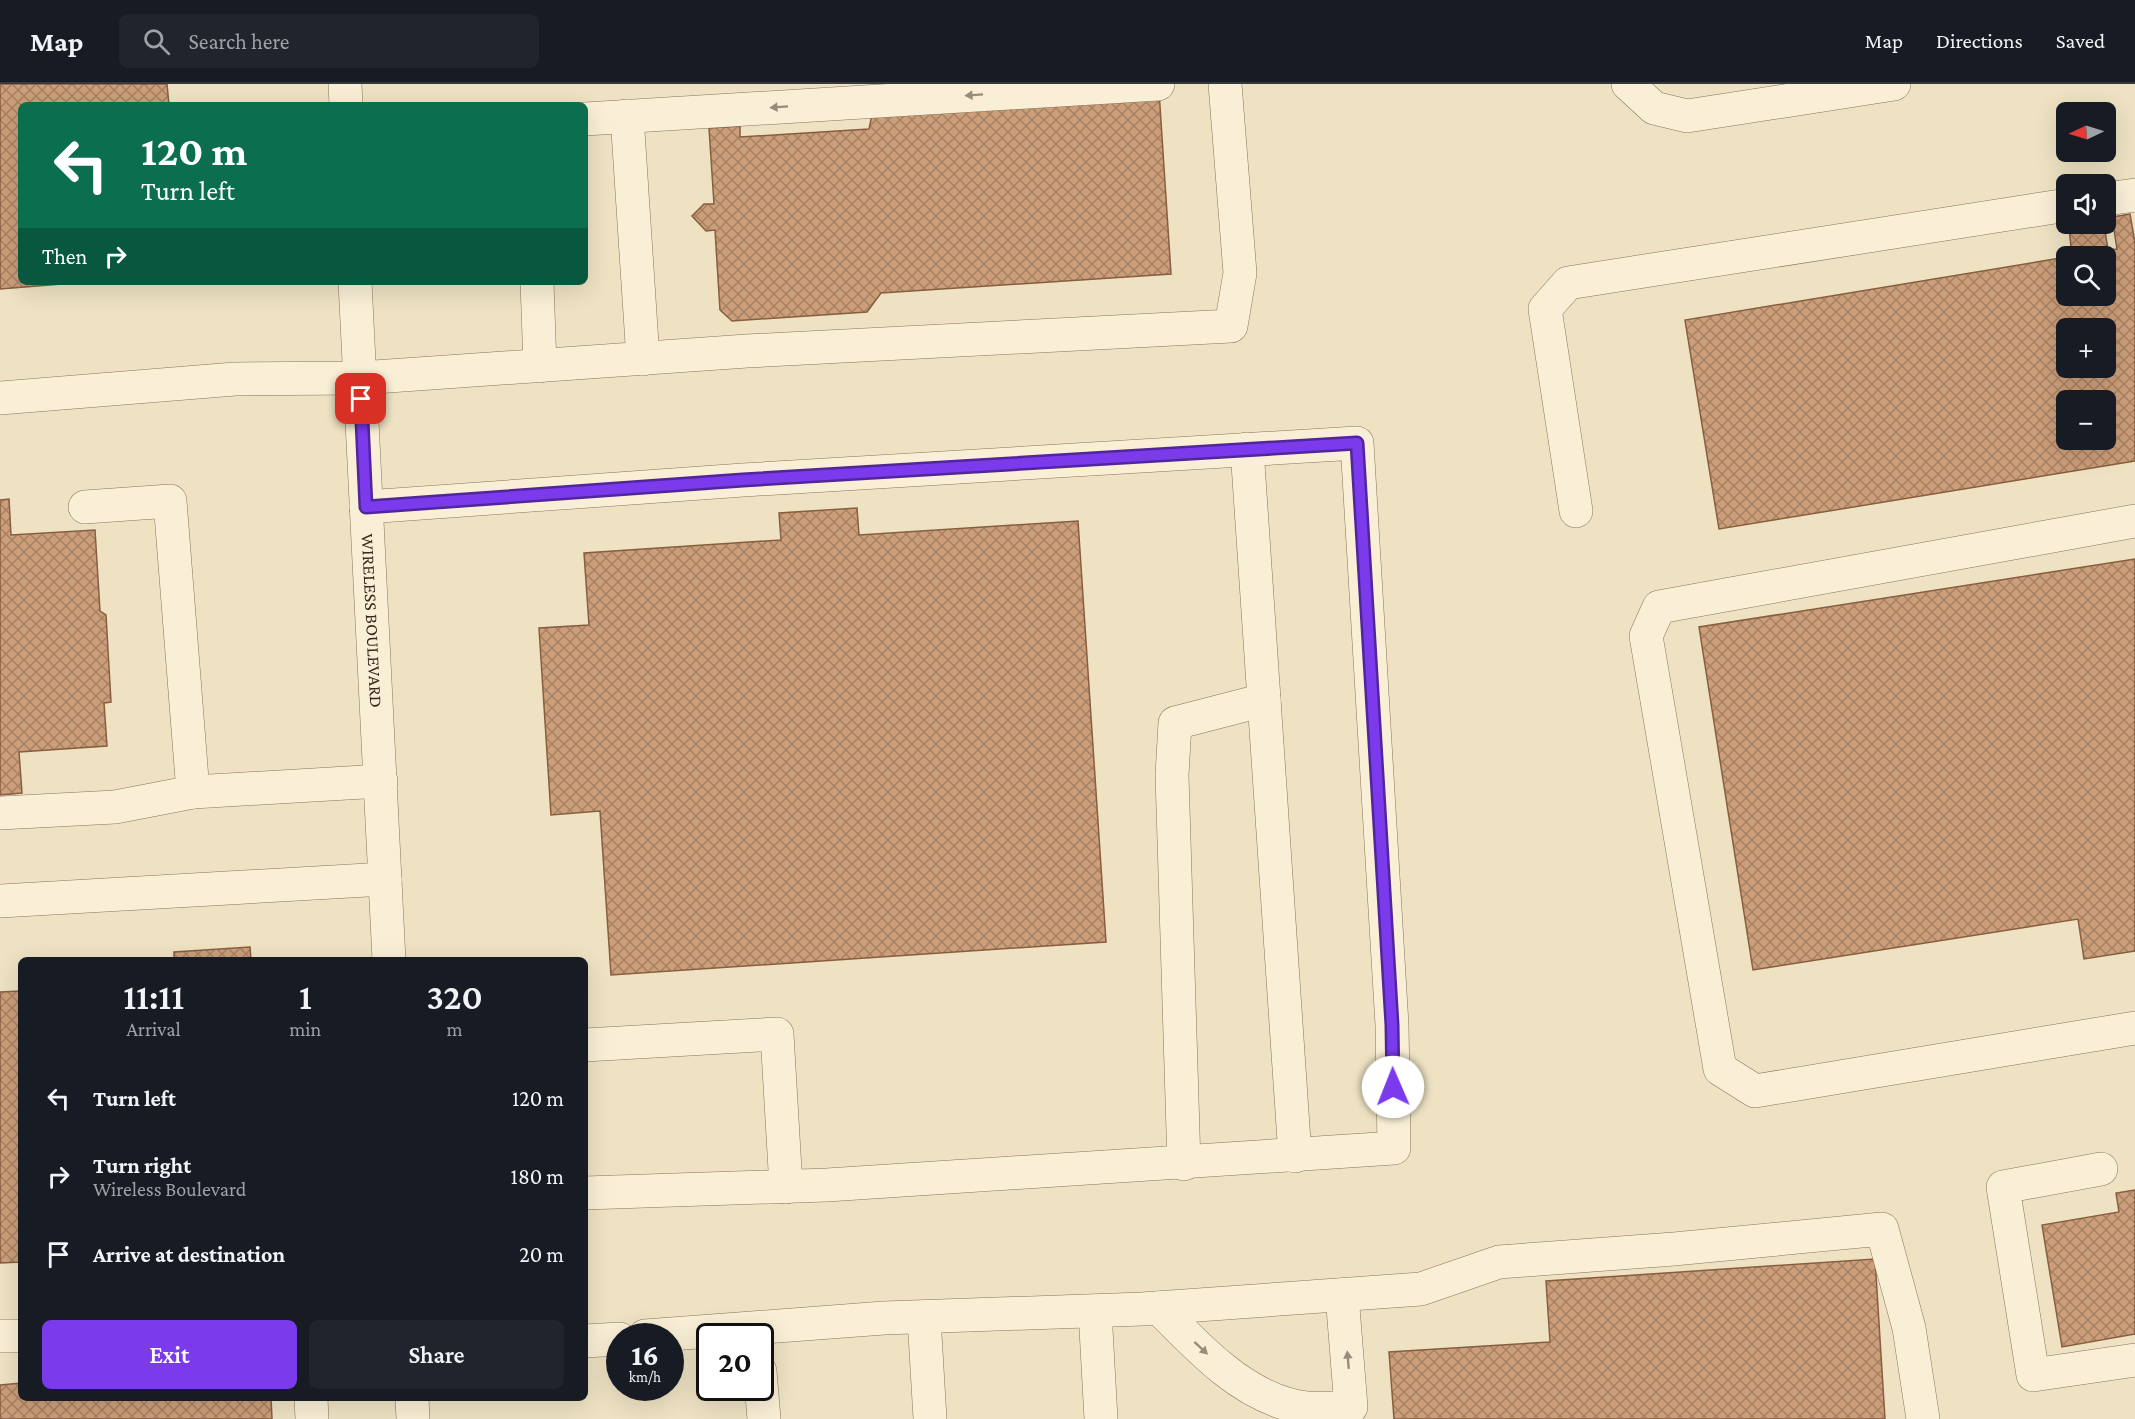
<!DOCTYPE html>
<html lang="en">
<head>
<meta charset="utf-8">
<style>
  :root { --surface:#171b24; --page:#20242c; --text:#f1f3f6; --muted:#9ea1a6; --line:#363941; --accent:#7c3aed }
  body { margin:0; font-family:"Crimson Pro",serif; background:var(--page); color:var(--text); height:100vh; display:flex; flex-direction:column; font-size:22px; white-space:nowrap }
  * { box-sizing:border-box; margin:0 }
  p { font-size:20px; color:var(--muted) }
  .icon { flex:none; width:33px; height:33px; fill:none; stroke:currentColor; stroke-width:2; stroke-linecap:round; stroke-linejoin:round }
  .map { position:relative; flex:1; overflow:hidden }
  .details { position:absolute; left:18px; top:873px; width:570px; height:444px; display:flex; flex-direction:column; background:var(--surface); border-radius:9px; box-shadow:0 6px 24px #0002 }
  .details>* { flex:none }
  .banner { position:absolute; left:18px; top:18px; width:570px; height:183px; border-radius:9px; box-shadow:0 6px 24px #0002; background:#0b6e4f; color:#fff; overflow:hidden }
  .needle { width:39px; rotate:266deg }
  .controls { position:absolute; left:2056px; top:18px; display:grid; gap:12px }
  .controls a { display:grid; place-items:center; width:60px; height:60px; border-radius:9px; background:var(--surface); box-shadow:0 6px 24px #0002; font-size:30px }
  .speed { position:absolute; left:606px; top:1239px; display:flex; gap:12px; font-size:30px; font-weight:700; text-align:center }
  .speed>* { display:grid; place-content:center; width:78px; height:78px; border-radius:50%; background:var(--surface); box-shadow:0 6px 24px #0002; line-height:1 }
  .speed small { font-size:15px; font-weight:400 }
  .speed .limit { border:3px solid #111; border-radius:9px; background:#fff; color:#111 }
  .pin { position:absolute; display:grid; place-items:center; width:51px; height:51px; color:#fff; margin:-26px; border-radius:12px; box-shadow:0 3px 9px #0006 }
  .me { position:absolute; width:66px; margin:-33px; rotate:359deg; stroke-linejoin:round; filter:drop-shadow(0 0 4px #0008) }
  .turn { display:flex; align-items:center; gap:21px; height:126px; padding:0 24px; font-size:27px }
  .turn .icon { width:78px; height:78px; stroke-width:2.5 }
  .turn b { display:block; font-size:42px; line-height:51px }
  .then { display:flex; align-items:center; height:57px; padding:0 24px; background:#0003; gap:12px; font-size:22px }
  .eta { display:flex; justify-content:space-evenly; align-items:center; height:102px; text-align:center }
  .eta b { font-size:36px; font-weight:600; line-height:42px }
  .cta { display:flex; gap:12px; margin-top:auto; padding:12px 24px }
  .cta a { flex:1; height:69px; border-radius:9px; background:var(--accent); color:#fff; font-size:24px; font-weight:600; line-height:69px; text-align:center }
  .cta a+a { background:var(--page); color:var(--text) }
  ul { padding:0; list-style:none }
  li { display:flex; align-items:center; gap:18px; height:78px; padding:0 24px }
  li div { flex:1 }
  li b { display:block; font-size:22px }
  li em { font-style:normal }
  header { display:flex; align-items:center; gap:36px; box-sizing:border-box; height:84px; padding:0 30px; background:var(--surface); border-bottom:2px solid var(--line) }
  header strong { font-size:28px }
  nav { display:flex; gap:33px; margin-inline-start:auto; font-size:21px }
  .search { width:420px; height:54px; background:var(--page); display:flex; align-items:center; gap:15px; box-sizing:border-box; padding:0 21px; border-radius:9px; color:var(--muted); font-size:22px }
  .map>svg:first-child { display:block }
</style>
</head>
<body>
<header>
<strong>Map</strong>
<div class="search"><svg class="icon" aria-label="search" viewBox="0 0 24 24"><circle cx="10" cy="10" r="6"/><path d="M15 15l6 6"/></svg>Search here</div>
<nav><a>Map</a><a>Directions</a><a>Saved</a></nav>
</header>
<div class="map">
<svg width="2135" height="1335" viewBox="0 0 2135 1335">
  <defs>
    <pattern id="building-cross-hatch" width="8" height="8" patternUnits="userSpaceOnUse" patternTransform="scale(1.5)"><rect width="8" height="8" fill="#cc9e79"/><path d="M0 0l8 8M0 8l8-8" fill="none" stroke="#a78163"/></pattern>
  </defs>
  <rect width="100%" height="100%" fill="#eee2c3"/>
  <path fill="url(#building-cross-hatch)" stroke="#875e3f" stroke-width="1.5" fill-rule="evenodd" d="M0,0h167l2,21h-148v177h66l-87,7z
    M1159,7l12,183 -290,19 -14,19 -135,9 -12,-11 -5,-80 -9,1 -14,-15 12,-12h10l-5,-76 31,-2v11l129,-8 4,-19z
    M2130,130l5,29v218l-416,68 -34,-209 382,-63v39h39v-40h-34l-3,-28 35,-4 4,26 9,-1 -5,-32zM2067,244h39v40h-39zM2067,316h39v40h-39z
    M9,415l2,36 84,-5 5,81 6,4 5,87 -7,1 3,43 -88,6 3,41 -22,2v-295z
    M857,424l2,27 219,-14 28,421 -495,33 -11,-164 -49,4 -12,-187 50,-3 -5,-72 197,-13 -2,-27z
    M2135,475v392l-51,8 -6,-40 -325,51 -54,-343z
    M250,863l1,13h-77v-8z
    M21,907v271l-21,1v-271z
    M2135,1106v144l-73,13 -20,-122 77,-13 -3,-19z
    M1875,1175l10,160h-491l-5,-67 161,-10 -4,-61z
    M21,1299v15h250l1,21h-272v-34z"/>
  <g fill="none" stroke-linecap="round" stroke-linejoin="round">
    <g stroke="#88745a" stroke-width="34">
      <g id="minor">
        <path d="M345,0l1,21"/>
        <path d="M1628,0l26,24 33,8 207,-32"/>
        <path d="M627,32l16,243"/>
        <path d="M585,35l573,-35"/>
        <path d="M2106,115l29,-4"/>
        <path id="s1" d="M355,198l34,678"/>
        <path d="M537,198l3,84"/>
        <path d="M0,314l235,-19 125,-1 387,-27 484,-25 9,-53 -15,-189"/>
        <path d="M1247,365l48,707"/>
        <path d="M85,423l85,-6 23,291 188,-11"/>
        <path d="M366,423l377,-27 614,-37 35,582 2,123 -567,37 -242,8"/>
        <path d="M1576,427l-31,-202 23,-26 499,-78"/>
        <path d="M2135,437l-476,86 -13,29 74,433 35,22 380,-63"/>
        <path d="M0,729l115,-6 78,-15"/>
        <path d="M0,817l385,-22"/>
        <path d="M585,961l192,-11 9,153"/>
        <path d="M1184,1080l-12,-389 3,-52 89,-23"/>
        <path d="M2101,1085l-98,18 30,188 102,-15"/>
        <path d="M1159,1224c37,37 76,81 128,96 21,7 43,4 64,3l-9,-112"/>
        <path d="M1095,1227l6,108"/>
        <path d="M924,1233l6,102"/>
        <path d="M0,1252h21"/>
        <path d="M645,1252l239,-18 258,-9 279,-20 78,-27 175,-13 208,-20 27,99 14,91"/>
        <path d="M585,1257l35,-2"/>
        <path d="M760,1287l4,48"/>
        <path d="M311,1314l1,21"/>
        <path d="M412,1314l1,21"/>
      </g>
    </g>
    <use href="#minor" stroke="#f9efd6" stroke-width="33"/>
  </g>
  <defs><path id="oneway-solid" d="M-6-.8H1V-3.2L6.5 0L1 3.2V.8H-6Z" transform="scale(1.5)"/></defs>
  <g fill="#988d7a">
    <use href="#oneway-solid" transform="translate(974 11) rotate(176)"/>
    <use href="#oneway-solid" transform="translate(779 23) rotate(176)"/>
    <use href="#oneway-solid" transform="translate(1201 1264) rotate(43)"/>
    <use href="#oneway-solid" transform="translate(1348 1276) rotate(-95)"/>
  </g>
  <g fill="none" stroke-linecap="round" stroke-linejoin="round">
    <g stroke="#51269a" stroke-width="15">
      <path id="route" d="M361,315l5,108 377,-27 614,-37 35,582 1,62"/>
    </g>
    <use href="#route" stroke="#7c3aed" stroke-width="10"/>
  </g>
  <g text-anchor="middle" stroke-width="4.5" stroke-linejoin="round" paint-order="stroke">
    <g font-size="18" fill="#382b1e" stroke="#f5ecd2">
      <text dy="6" stroke="none"><textPath href="#s1" startOffset="339">WIRELESS BOULEVARD</textPath></text>
    </g>
  </g>
</svg>
<div class="controls">
<a><svg class="needle" viewBox="-14 -14 28 28"><path d="M0-13l5 13h-10z" fill="#e53935"/><path d="M0 13l5-13h-10z" fill="#9ea1a6"/></svg></a>
<a><svg class="icon" aria-label="sound" viewBox="0 0 24 24"><path d="M4 9h4l5-4v14l-5-4H4zM17 9q2 3 0 6"/></svg></a>
<a><svg class="icon" aria-label="search" viewBox="0 0 24 24"><circle cx="10" cy="10" r="6"/><path d="M15 15l6 6"/></svg></a>
<a>+</a>
<a>−</a>
</div>
<div class="speed"><div>16<small>km/h</small></div><div class="limit">20</div></div>
<div class="pin" style="left:361px;top:315px;background:#d93025"><svg class="icon" aria-label="arrive" viewBox="0 0 24 24"><path d="M6 21V4h12l-3 4 3 4H6"/></svg></div>
<svg class="me" style="left:1393px;top:1003px" viewBox="-20 -20 40 40"><circle r="19" fill="#fff"/><path d="M0-13L10 11 0 6-10 11z" fill="#7c3aed"/></svg>
<div class="banner">
<div class="turn"><svg class="icon" aria-label="left" viewBox="0 0 24 24"><path d="M17 20v-9H6M10 6l-5 5 5 5"/></svg><div><b>120 m</b>Turn left</div></div>
<div class="then">Then<svg class="icon" aria-label="right" viewBox="0 0 24 24"><path d="M7 20v-9h11M14 6l5 5-5 5"/></svg></div>
</div>
<section class="details">
<div class="eta">
<div><b>11:11</b><p>Arrival</p></div>
<div><b>1</b><p>min</p></div>
<div><b>320</b><p>m</p></div>
</div>
<ul>
<li><svg class="icon" aria-label="left" viewBox="0 0 24 24"><path d="M17 20v-9H6M10 6l-5 5 5 5"/></svg><div><b>Turn left</b></div><em>120 m</em></li>
<li><svg class="icon" aria-label="right" viewBox="0 0 24 24"><path d="M7 20v-9h11M14 6l5 5-5 5"/></svg><div><b>Turn right</b><p>Wireless Boulevard</p></div><em>180 m</em></li>
<li><svg class="icon" aria-label="arrive" viewBox="0 0 24 24"><path d="M6 21V4h12l-3 4 3 4H6"/></svg><div><b>Arrive at destination</b></div><em>20 m</em></li>
</ul>
<div class="cta"><a>Exit</a><a>Share</a></div>
</section>
</div>
</body>
</html>
